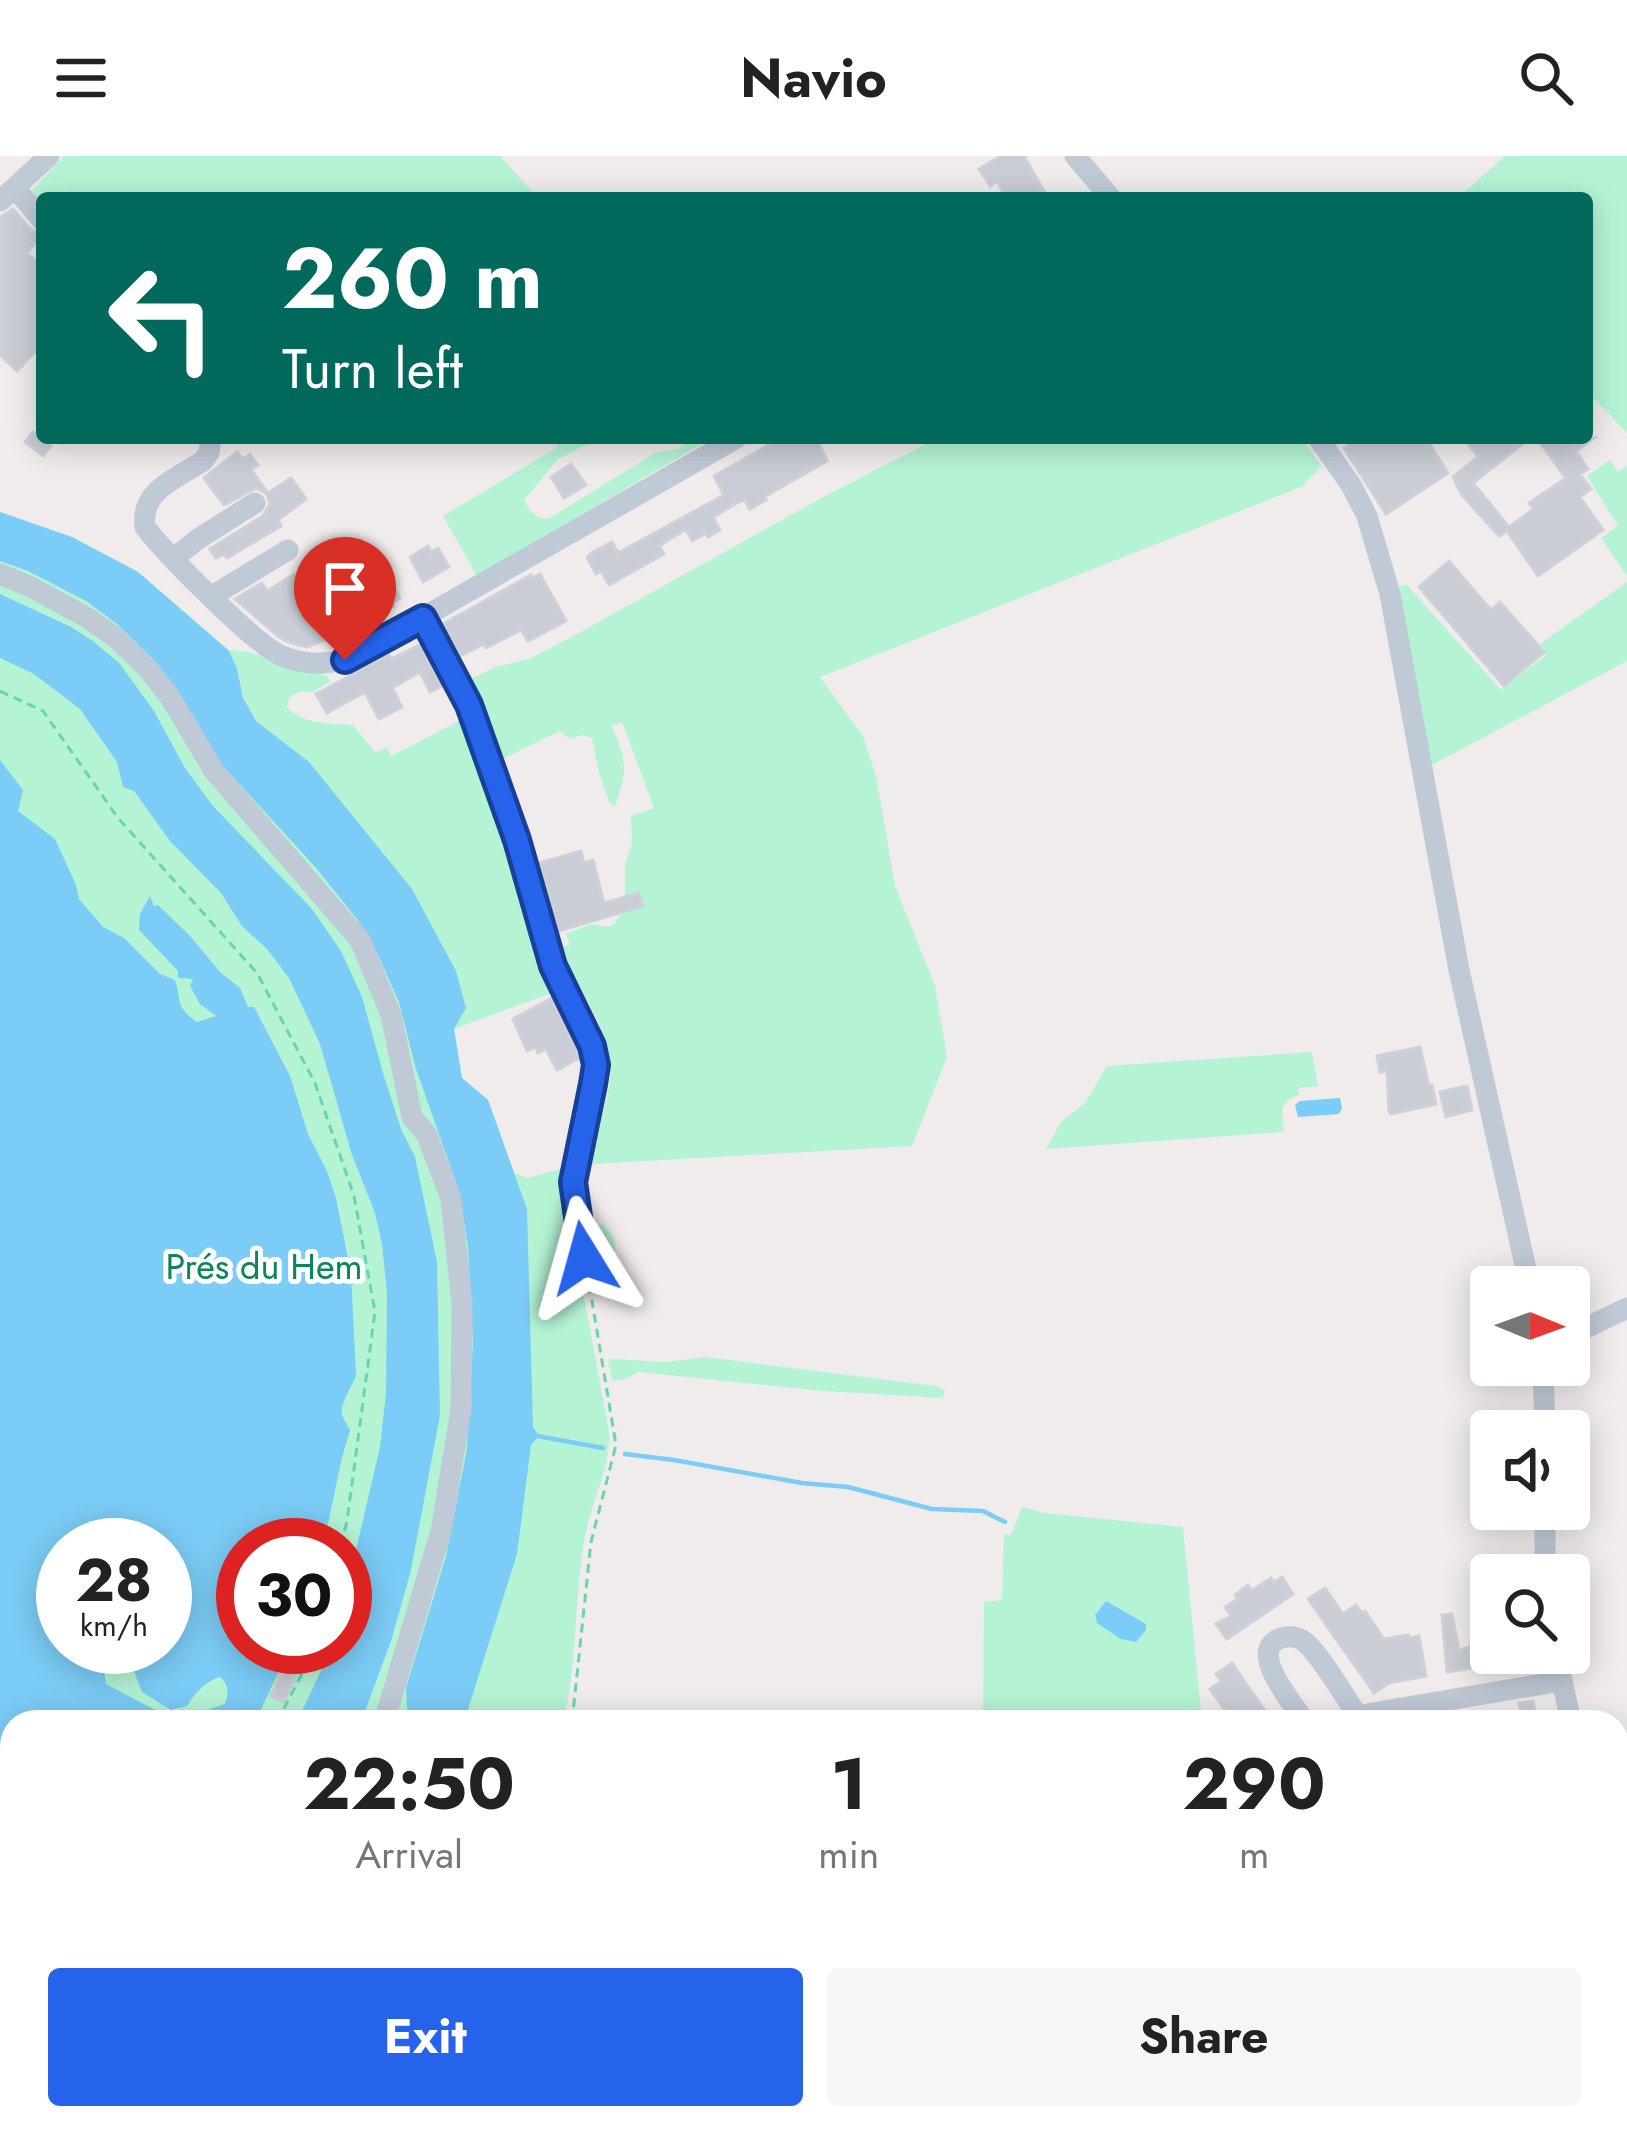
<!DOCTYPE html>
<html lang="en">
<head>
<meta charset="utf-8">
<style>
  :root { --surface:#fff; --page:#f6f6f6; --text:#222; --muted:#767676; --accent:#2563eb }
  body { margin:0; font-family:Jost,sans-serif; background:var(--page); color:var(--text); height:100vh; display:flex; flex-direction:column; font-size:45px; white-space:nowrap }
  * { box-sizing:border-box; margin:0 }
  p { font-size:39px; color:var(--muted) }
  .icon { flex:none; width:66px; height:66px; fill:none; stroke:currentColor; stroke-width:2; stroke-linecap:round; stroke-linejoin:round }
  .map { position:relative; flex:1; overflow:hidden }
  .details { position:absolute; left:0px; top:1554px; width:1629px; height:420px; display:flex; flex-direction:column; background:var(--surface); border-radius:36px 36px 0 0; box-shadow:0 6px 30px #0003 }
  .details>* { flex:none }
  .top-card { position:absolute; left:36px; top:36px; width:1557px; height:252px; border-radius:12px; box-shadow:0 6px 30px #0003; background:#00695c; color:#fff; overflow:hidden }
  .needle { width:78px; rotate:91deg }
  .buttons { position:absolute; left:1470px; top:1110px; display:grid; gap:24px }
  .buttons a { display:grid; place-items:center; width:120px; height:120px; border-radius:12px; background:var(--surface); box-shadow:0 6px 30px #0003; font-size:60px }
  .speed { position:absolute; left:36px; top:1362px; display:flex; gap:24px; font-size:60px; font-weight:700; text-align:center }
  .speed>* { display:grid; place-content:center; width:156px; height:156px; border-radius:50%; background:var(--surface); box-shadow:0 6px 30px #0003; line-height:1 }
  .speed small { font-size:30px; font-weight:400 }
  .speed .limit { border:18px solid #d22; background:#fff; color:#111 }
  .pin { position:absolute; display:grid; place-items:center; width:102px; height:102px; color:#fff; margin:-123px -51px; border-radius:50% 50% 50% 0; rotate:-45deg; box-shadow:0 0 12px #0007 }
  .pin .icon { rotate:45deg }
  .me { position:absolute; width:132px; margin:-66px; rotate:352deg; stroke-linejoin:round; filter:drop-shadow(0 0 9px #0008) }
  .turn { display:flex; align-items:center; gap:42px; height:252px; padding:0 48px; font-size:54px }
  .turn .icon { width:156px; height:156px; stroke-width:2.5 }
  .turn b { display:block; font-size:84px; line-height:102px }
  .eta { display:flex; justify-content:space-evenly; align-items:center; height:204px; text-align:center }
  .eta b { font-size:72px; font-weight:700; line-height:84px }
  .button { display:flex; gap:24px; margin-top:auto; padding:24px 48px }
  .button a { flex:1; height:138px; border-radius:12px; background:var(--accent); color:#fff; font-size:48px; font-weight:700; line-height:138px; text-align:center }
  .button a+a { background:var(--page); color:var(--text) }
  header { display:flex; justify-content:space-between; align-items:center; height:156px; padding:0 48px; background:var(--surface); font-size:54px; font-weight:700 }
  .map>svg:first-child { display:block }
</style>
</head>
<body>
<header><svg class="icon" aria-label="menu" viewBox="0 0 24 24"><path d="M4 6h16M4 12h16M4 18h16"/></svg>Navio<svg class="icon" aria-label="search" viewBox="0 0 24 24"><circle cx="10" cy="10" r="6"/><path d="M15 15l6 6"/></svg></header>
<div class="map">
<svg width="1627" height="1974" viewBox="0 0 1627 1974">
  <rect width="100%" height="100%" fill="#f0ecec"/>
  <path fill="#b4f4d5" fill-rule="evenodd" d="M64,0h436l38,42h-496v6l-11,-13z
    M1505,0h122v277l-34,-36 -6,-3v-196h-129z
    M553,282h47l-42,21 -34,41c6,12 11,18 24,19l109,-67 23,-3 11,-11h8l4,5 -226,133 -34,-60 115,-69z
    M938,282h141l3,5 10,-5h209l21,28 -21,21 -481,190 43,59 13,40 19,110 40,100 12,71 -35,89 -321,18c4,-28 15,-55 19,-84 7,-41 -35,-95 -50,-133l10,-2 -4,-11 25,-10 17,3 5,-2 12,-16v-45l7,-20 -1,-28 23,-8 -32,-86 -10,4c15,37 16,43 3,80l-5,-2 -11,-31 -7,-35 -10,-3 -13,4 -9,-8 -64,31 -30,-81 30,-14 33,-8 48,-25 248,-138z
    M1610,304l8,12 9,-6v110l-26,-38 17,-12 -31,-50z
    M0,362l72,19 66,35 91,78c32,1 66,17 98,26l4,5 -18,11 -12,-1 -11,5 -3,11c16,18 43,16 66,18l23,28 11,-6 4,9 76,-39 44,126 23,94 20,55 -100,37 8,49 26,22 26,73 14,5 39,-11 13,99 -6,1 6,9 29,155c2,35 -16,67 -23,101 -13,63 -7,128 -23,190h-99l30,-99 -35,99h-447v396h282l-6,12h-288zM63,1389h102v102h-102zM243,1389h102v102h-102z
    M1627,426v79l-197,105 -31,-180 8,-1 94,105 45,-35 -6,-11z
    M1312,896l6,34 -20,2 1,6c-22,11 -17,16 -15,38l-238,17 15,-27 24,-19 22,-37z
    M602,1068c13,9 17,25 8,39l-13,3 -8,-25 4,-15z
    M705,1201l231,29 9,4 -2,8 -120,-7 -185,-19 -15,8 -11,1 -4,-20 4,-2 53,3z
    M1022,1351l23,6 138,14 19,195h-219l1,-120 18,-2 2,-66 7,1z
    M305,1962h155l-2,12h-159z"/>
  <path fill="#7bccf6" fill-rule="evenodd" d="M0,356l72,25 66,35 91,79 8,18 6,29 13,23 53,41 103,127 44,82 10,37 -12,21 8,49 26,22 39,109 6,218 6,9 -8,9 -14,109 -53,168h-56l-2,-34 40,-132 21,-107 6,-107 -5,-95 -6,-40 -5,-22 -41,-116 -17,-67 -21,-47 -21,-36 -40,-50 -103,-113 -62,-98 -35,-34 -31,-23 -58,-30 -28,-10z
    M0,438l71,33 22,14 27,23 34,47 31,57 27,37 100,104 29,42 21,46 21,76 18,56 14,28 22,105 3,153 -29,155 -20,71 -30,81h-64l35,-75h13l3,-63 32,-137 6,-54 1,-101 -5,-48 -7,-31 -23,-58 -32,-111 -31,-66 -22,-29 -25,-23 -21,-33 -51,-52 -36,-50 -11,-4 -6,-25 -37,-53 -46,-35 -34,-16z
    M0,604l23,30 -5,21 37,28 21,46 3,14 24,28 21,11 36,36 15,6c7,21 -1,26 22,42l19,-6 -16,-12 -10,-18 3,-7 -15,-1v-7l-39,-41 1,-16 10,-18 4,10 4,-1 33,32 29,35 20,16 8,19h6l36,69 18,58 19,37 9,27 15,75 5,102c-3,11 -17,29 -14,40 2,6 6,10 8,16 -13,37 -16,76 -28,114h-79v102h48l-18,10 -1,6 7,8 -24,51h-54l9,-13 15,-5c4,-11 4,-19 -5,-27 -16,5 -24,15 -33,29l-16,4 -29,-18 -9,-24 -16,-6 -13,9 2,13 72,38h-166v142l-12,-21zM165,1389v102h-102v-102z
    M1340,942l2,10 -3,6 -41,3 -3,-12 5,-4z
    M1106,1445l40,23v6l-10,12 -15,-3 -24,-16 -2,-8z
    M148,1962h61l-5,12h-61z
    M240,1962h65l-6,12h-63z"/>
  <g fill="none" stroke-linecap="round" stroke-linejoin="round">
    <path stroke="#7bccf6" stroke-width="4.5" d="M532,1279l71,13
      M625,1298l49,6 128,23 46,4 84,22 51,2 22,11"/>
  </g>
  <path fill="#cacdd5" stroke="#cfd1d9" stroke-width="3" d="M1001,0h23l24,42h-42l-9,-17 -7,5 -11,-17z
    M13,53l18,21 11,5 -15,18 15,14v77l-25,27 -17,-16v-138z
    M33,276l18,14 -8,10 -18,-14z
    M781,282h35l11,23 -63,36 2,3 -16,9 -6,-10 -31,18 7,13 -12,7 -2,-4 -14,8 -6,-12 -27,17 5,8 -55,31 -8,-14 -5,3 -9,-16 4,-5 21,-11 6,11 106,-58 -10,-19z
    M1359,282h67l22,35 -62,41 -42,-66z
    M1464,282h66l-57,45 36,44 25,-18 -5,-6 37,-25 -29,-40h57l-18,13 12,18 -8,5 11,15 -11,8 23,33 -65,46 -31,-45 -8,5 -38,-42 -8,-17 25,-20z
    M237,296l6,7 7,-5 8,11 -7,5 17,23 23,-15 15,21 -28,21 3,6 -54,32 -3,-4 -8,4 -6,-9 53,-33 7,-12 -3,-10 -11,-6 -32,17 -20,-27z
    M571,308l15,21 -22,13 -13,-21z
    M428,390l3,6 7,-4 11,19 -26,15 -13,-25z
    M1449,405l42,49 9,-8 44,50 -40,34 -85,-99z
    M294,418l9,15 4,-2 16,27 7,24 -23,9 -19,-5 -10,-6 -43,-37 27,-16 5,8z
    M540,418l26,47 -38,20 -7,-11 -35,18 -2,-4 -24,12 -17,-32 88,-49 1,3z
    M388,421l12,21 -8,5 2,3 -28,13 -12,-23z
    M420,489l22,41 -12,6 -10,-20 -28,16 10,19 -23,12 -14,-27 -38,21 -11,-19 73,-39 2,4z
    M581,695l3,12 9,-3 11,43 35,-10 4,13 -84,25 -20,-68z
    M552,842l27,60 -22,12 -11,-21 -8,4 -3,-6 -8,4 -14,-32z
    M1420,891l9,39 3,-1 4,19 -45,10 -2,-3 -2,-40 -7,1 -3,-16z
    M1467,930l5,24 -26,7 -6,-25z
    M1282,1421l11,17 -66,45 -11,-15 15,-8 -6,-9 13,-8 -3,-4 13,-10 3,6 20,-13 3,5z
    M1325,1432l18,26 13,-9 6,8 3,-2 19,28 24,-4 1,3 10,-2 7,40 -37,7 -15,10 -66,-94z
    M1452,1458l7,37 10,-4 4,21 -26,4 -5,-57z
    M288,1502l13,5 -17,39 -13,-6z
    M1232,1507l37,54 -7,5h-29l-23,-33 11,-8 -5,-7z
    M1533,1545l4,21h-14l-4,-19z"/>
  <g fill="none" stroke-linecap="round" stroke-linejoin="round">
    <path stroke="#68d5af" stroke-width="3" stroke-dasharray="9 6" stroke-linecap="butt" d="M0,535l43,20 75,107 139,155 58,110 39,113 21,116 -28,209 -6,24
      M277,1566l29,-56 5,-19
      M572,1566l19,-180 25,-97 -28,-168
      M119,1974l4,-12
      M467,1974l3,-12"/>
    <path stroke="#c0c9d6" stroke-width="21" d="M1075,0l36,42
      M15,32l27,32
      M0,45l49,-45
      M211,282l-2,15 -6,8c-27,18 -63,29 -58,66 20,26 110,118 137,129 28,11 56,9 82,-5l373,-213
      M1318,282l33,47 16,31 23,78 69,376 71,317
      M174,402l24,-19 57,-36
      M0,418l31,13 55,30 29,20 34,33 21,27 44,74 146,169 31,75 21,102 15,18 24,64 11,105 -1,106 -20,121 -57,191
      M212,440l76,-46
      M423,462l46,87 48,135 36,126 39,80 4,19 -3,19 -20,98 11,76
      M1569,1180l58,-28
      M1543,1209l2,66
      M1545,1353v66
      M1556,1497l15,69
      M1305,1566c-10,-16 -53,-65 -30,-81 8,-5 19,-6 27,-1 16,10 44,59 56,76
      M1345,1566l7,-5 26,-5 183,-31
      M1617,1704l10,21
      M1617,1929l10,-2
      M1187,1962l2,12
      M1546,1962l2,12
      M223,1974l5,-12
      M1318,1974l80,-12"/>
  </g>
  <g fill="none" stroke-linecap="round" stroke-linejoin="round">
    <g stroke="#184099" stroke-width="30">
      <path id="route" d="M345,504l78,-42 46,87 48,135 36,126 39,80 4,19 -3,19 -20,98 11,76"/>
    </g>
    <use href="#route" stroke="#2563eb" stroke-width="21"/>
  </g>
  <g text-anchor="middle" stroke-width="10" stroke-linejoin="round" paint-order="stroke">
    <g font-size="36" fill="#0b8559" stroke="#fff">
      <text x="264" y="1123">Prés du Hem</text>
    </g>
  </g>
</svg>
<div class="buttons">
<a><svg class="needle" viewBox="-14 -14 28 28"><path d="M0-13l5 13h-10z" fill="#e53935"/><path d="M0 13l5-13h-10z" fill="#767676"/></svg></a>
<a><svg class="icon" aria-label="sound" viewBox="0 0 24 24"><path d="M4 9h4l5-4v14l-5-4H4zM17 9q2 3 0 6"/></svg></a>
<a><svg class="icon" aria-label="search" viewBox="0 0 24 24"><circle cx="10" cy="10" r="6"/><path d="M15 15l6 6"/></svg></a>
</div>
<div class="speed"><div>28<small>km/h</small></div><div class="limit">30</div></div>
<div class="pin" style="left:345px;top:504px;background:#d93025"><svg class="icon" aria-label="arrive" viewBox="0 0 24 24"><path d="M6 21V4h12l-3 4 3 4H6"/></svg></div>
<svg class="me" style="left:584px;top:1102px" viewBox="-20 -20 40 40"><path d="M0-17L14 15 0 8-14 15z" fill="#2563eb" stroke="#fff" stroke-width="4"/></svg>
<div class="top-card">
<div class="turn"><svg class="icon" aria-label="left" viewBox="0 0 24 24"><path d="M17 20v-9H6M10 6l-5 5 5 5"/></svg><div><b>260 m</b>Turn left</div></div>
</div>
<section class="details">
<div class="eta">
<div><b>22:50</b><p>Arrival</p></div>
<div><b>1</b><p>min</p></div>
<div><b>290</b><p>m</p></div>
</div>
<div class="button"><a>Exit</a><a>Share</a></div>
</section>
</div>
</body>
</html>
